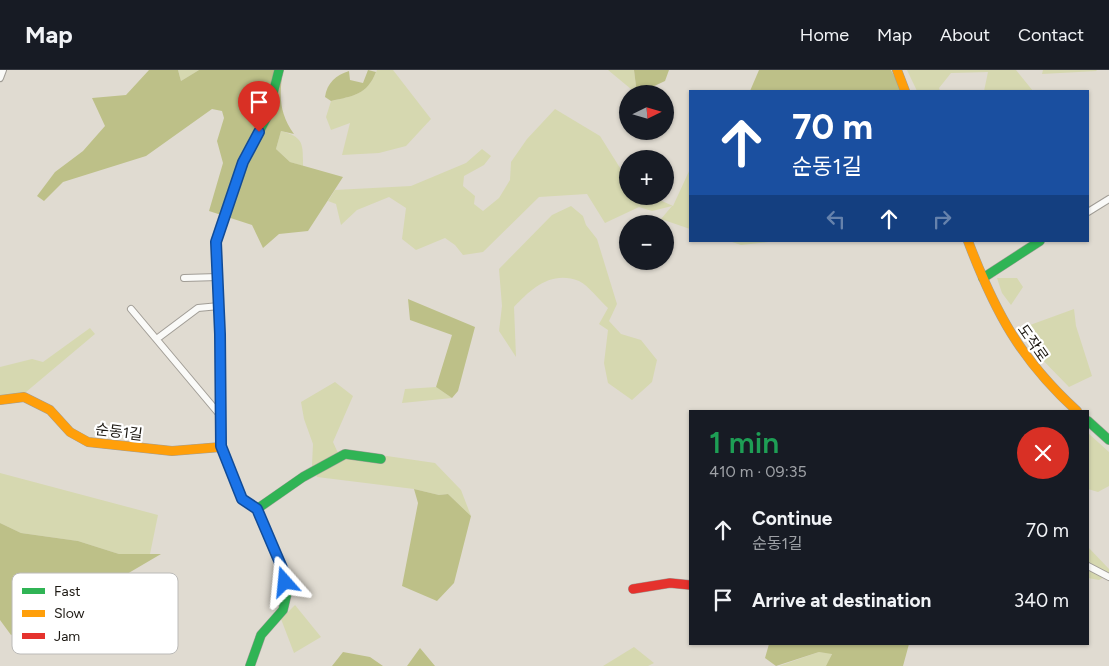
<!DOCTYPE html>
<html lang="en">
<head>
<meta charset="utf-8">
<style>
  :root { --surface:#171b24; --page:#20242c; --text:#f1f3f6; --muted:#9ea1a6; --line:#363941 }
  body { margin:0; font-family:Figtree,"Noto Sans KR",sans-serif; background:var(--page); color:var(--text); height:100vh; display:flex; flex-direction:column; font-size:19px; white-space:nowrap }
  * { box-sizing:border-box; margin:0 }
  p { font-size:16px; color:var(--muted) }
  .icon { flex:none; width:28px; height:28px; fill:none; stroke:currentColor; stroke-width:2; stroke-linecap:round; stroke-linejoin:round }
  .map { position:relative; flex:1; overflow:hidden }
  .sheet { position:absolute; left:689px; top:340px; width:400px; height:235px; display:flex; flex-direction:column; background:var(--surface); border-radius:0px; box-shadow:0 1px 4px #0004 }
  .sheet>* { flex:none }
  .guide { position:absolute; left:689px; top:20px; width:400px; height:152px; border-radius:0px; box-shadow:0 1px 4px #0004; background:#1a4fa0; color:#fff; overflow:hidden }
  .needle { width:32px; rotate:85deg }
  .buttons { position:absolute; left:619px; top:15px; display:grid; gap:10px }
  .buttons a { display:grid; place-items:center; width:55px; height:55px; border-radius:50%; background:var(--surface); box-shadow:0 1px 4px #0004; font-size:25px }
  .pin { position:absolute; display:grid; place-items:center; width:42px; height:42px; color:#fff; margin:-51px -21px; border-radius:50% 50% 50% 0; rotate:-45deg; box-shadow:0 0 5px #0007 }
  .pin .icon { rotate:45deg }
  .me { position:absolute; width:55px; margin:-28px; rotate:342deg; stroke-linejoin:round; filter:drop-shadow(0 0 4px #0008) }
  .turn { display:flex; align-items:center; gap:18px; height:105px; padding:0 20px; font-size:22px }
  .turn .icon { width:65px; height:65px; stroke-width:2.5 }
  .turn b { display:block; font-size:35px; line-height:42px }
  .lanes { display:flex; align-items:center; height:48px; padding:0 20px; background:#0003; justify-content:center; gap:25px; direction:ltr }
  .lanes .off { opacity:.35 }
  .round { display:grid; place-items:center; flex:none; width:52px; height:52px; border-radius:26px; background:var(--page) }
  .headline { display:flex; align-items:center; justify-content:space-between; height:85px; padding:0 20px }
  h1 { font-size:30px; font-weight:600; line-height:38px; color:#1e9e55 }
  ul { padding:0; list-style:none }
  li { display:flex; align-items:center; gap:15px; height:70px; padding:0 20px }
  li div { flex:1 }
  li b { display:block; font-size:19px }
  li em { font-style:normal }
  header { display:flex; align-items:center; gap:30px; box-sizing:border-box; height:70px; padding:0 25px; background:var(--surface); border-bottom:1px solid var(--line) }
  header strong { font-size:24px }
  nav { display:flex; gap:28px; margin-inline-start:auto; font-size:18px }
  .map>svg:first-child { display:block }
</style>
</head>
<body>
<header>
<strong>Map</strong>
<nav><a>Home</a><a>Map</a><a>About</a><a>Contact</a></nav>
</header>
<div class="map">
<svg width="1109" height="596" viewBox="0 0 1109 596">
  <rect width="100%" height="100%" fill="#e0dbd1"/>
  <path fill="#d6d8b0" d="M178,0h21l-18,11z
    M377,0h16l38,49 -25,27 -27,7 -37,2 8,-32 -19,7 -5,-13 5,-16c24,-6 36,-6 46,-31z
    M608,0h26l3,24z
    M907,0h109l17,21h-49l4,-19 -37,1 -12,15 1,3h-23z
    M1043,0h53l1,1 -55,3z
    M555,39l45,27 27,43 1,17h23l22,10 17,-37v60l-29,-10 11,-13 -20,5 -13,-4 -34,16 -18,-29 -48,3 -56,55 -20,3 -8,-10 -10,-7 -29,12 -14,-11 4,-31 -17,-11 -32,13 -16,15 -5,-21 -8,-3 7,-11 76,-4 55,-23 16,-14 9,7 -7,9 -20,11 -1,10 12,10 -1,8 9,7 16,-13 11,-18 1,-18 16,-23z
    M281,61c23,6 22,13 22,35l-13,-4 -14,-13z
    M571,136l12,10 3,9 11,14 20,65 -8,17 12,13 20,6 16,20 -5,22 -20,18 -24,-17 -4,-20 4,-33 -9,-6 9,-16c-8,-7 -19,-22 -29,-27 -28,-11 -48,8 -65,26l2,50 -17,-26 3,-25 -3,-37 53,-54z
    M729,171h48l-36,4z
    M997,208h20l6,9 -12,18 -9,-12z
    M1074,239l2,17 16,50 -23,11 -40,-41 1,-21z
    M90,258l5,6 -69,58 -26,4v-29l32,-8 11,3z
    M335,312l18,14 -20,46 5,11 49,3 48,7 26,27 10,26 -23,-22 -9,1 -25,-6 -97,-12 -5,-12 1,-21 -9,-25 -3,-17z
    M436,317l16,11 -50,5 3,-14z
    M1088,363l21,19v34l-11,6 -10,-3z
    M0,403l158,42 -8,39h-31l-41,-13 -57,-8 -21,-10z
    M1088,477l21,22v5l-10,6 -11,-2z
    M295,535l26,32 -27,16 -13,-34z
    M634,577l20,16 -6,3h-45z
    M819,582l13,1 -5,13h-48z"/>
  <path fill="#bdc088" d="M149,0h29l3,11 18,-11h84c-4,26 -4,43 11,64l-13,-3 -5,18 14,13 53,15 -35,54 -29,3 -16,14 -11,-23 -43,-14 14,-48 -6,-22 7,-23 -2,-7 -10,-2 -66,47 -83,26 -19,19 -7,-5 18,-24 28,-21 22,-25 -13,-28 34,-3z
    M368,0l8,2c-9,23 -23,24 -45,29l-6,-4c2,-14 11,-22 24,-26l1,9 13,3z
    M634,0h35l-4,11 -28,13z
    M759,0h132l11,21h-152z
    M408,229l67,28 -17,64 -6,7 -16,-11 16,-52 -42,-15z
    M414,419l25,6 9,-1 23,22 -17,67 -17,18 -35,-15 16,-83z
    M0,453l21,10 57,8 41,13h42l-92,54 -58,27 -11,-15z
    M769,574h140l-6,22h-77l6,-12 -13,-2 -43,14 -11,-8z
    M420,578l15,18h-28z
    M343,582l27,5 13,9h-51z"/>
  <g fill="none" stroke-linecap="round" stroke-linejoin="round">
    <g stroke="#a19d96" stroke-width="8">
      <path id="street" d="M0,8l3,-8
        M1088,142l21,-13
        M184,208l34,-1
        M131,239l89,106
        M158,268l40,-30 21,-2
        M1088,496l21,11"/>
    </g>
    <g stroke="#a19d96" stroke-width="10">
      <path id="fast" d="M279,0l-12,47 -24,45 -27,80 4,92 1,113 21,52 15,10 46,-32 42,-23 36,5
        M983,208l57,-37
        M1088,351l21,19
        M250,596l11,-31 22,-25 4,-17 -4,-23 -26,-61"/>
    </g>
    <g stroke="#a19d96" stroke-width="10">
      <path id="slow" d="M897,0l8,21
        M968,171c27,71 52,118 109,170
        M0,330l24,-3 26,13 20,22 18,10 84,9 49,-4"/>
    </g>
    <g stroke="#a19d96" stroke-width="10">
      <path id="jam" d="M633,519l37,-6 20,2"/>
    </g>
    <use href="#street" stroke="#fafaf8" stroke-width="6"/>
    <use href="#fast" stroke="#30b455" stroke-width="9"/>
    <use href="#slow" stroke="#ff9f0a" stroke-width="9"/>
    <use href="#jam" stroke="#e5322d" stroke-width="9"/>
  </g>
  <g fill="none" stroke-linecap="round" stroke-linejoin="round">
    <g stroke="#114b97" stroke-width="12">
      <path id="route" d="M259,62l-16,30 -27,80 4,92 1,112 21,53 15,10 26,61 2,12"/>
    </g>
    <use href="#route" stroke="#1a73e8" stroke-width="9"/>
  </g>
  <g text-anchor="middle" stroke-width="4.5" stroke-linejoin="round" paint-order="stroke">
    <g font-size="15" fill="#1c1812" stroke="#fff">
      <text transform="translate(1033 273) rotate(55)" y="5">도작로</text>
      <text transform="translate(119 362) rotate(7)" y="5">순동1길</text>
    </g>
  </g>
  <rect x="12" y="503" width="166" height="81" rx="8" fill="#fff" stroke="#bbbab8" stroke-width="1"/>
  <rect x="22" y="518" width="23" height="6" fill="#30b455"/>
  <rect x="22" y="540" width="23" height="7" fill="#ff9f0a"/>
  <rect x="22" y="563" width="23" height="6" fill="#e5322d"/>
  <g font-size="14" fill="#1c1812">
    <text x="54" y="526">Fast</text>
    <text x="54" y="548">Slow</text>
    <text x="54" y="571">Jam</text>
  </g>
</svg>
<div class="buttons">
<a><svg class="needle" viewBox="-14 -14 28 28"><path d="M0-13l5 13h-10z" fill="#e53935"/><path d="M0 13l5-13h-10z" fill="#9ea1a6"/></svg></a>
<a>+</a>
<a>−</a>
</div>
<div class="pin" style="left:259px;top:62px;background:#d93025"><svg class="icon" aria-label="arrive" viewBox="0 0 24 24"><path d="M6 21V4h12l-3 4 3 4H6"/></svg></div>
<svg class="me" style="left:285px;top:512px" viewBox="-20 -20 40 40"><path d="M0-17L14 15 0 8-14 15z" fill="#1a73e8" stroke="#fff" stroke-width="4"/></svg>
<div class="guide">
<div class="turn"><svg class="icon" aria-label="ahead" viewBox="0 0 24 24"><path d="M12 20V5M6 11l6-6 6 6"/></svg><div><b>70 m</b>순동1길</div></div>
<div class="lanes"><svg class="icon off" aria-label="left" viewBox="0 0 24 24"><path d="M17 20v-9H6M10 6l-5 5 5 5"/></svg><svg class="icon" aria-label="ahead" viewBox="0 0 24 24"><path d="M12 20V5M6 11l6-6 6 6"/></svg><svg class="icon off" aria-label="right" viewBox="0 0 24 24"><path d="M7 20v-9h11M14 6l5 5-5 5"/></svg></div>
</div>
<section class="sheet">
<div class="headline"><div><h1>1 min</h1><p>410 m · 09:35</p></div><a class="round" style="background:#d93025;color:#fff"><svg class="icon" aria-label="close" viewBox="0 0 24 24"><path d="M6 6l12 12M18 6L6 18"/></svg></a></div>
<ul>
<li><svg class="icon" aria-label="ahead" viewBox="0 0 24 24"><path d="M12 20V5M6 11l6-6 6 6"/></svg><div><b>Continue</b><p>순동1길</p></div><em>70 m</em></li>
<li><svg class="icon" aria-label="arrive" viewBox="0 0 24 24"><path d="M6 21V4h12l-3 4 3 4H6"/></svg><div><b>Arrive at destination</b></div><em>340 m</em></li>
</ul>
</section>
</div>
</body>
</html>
